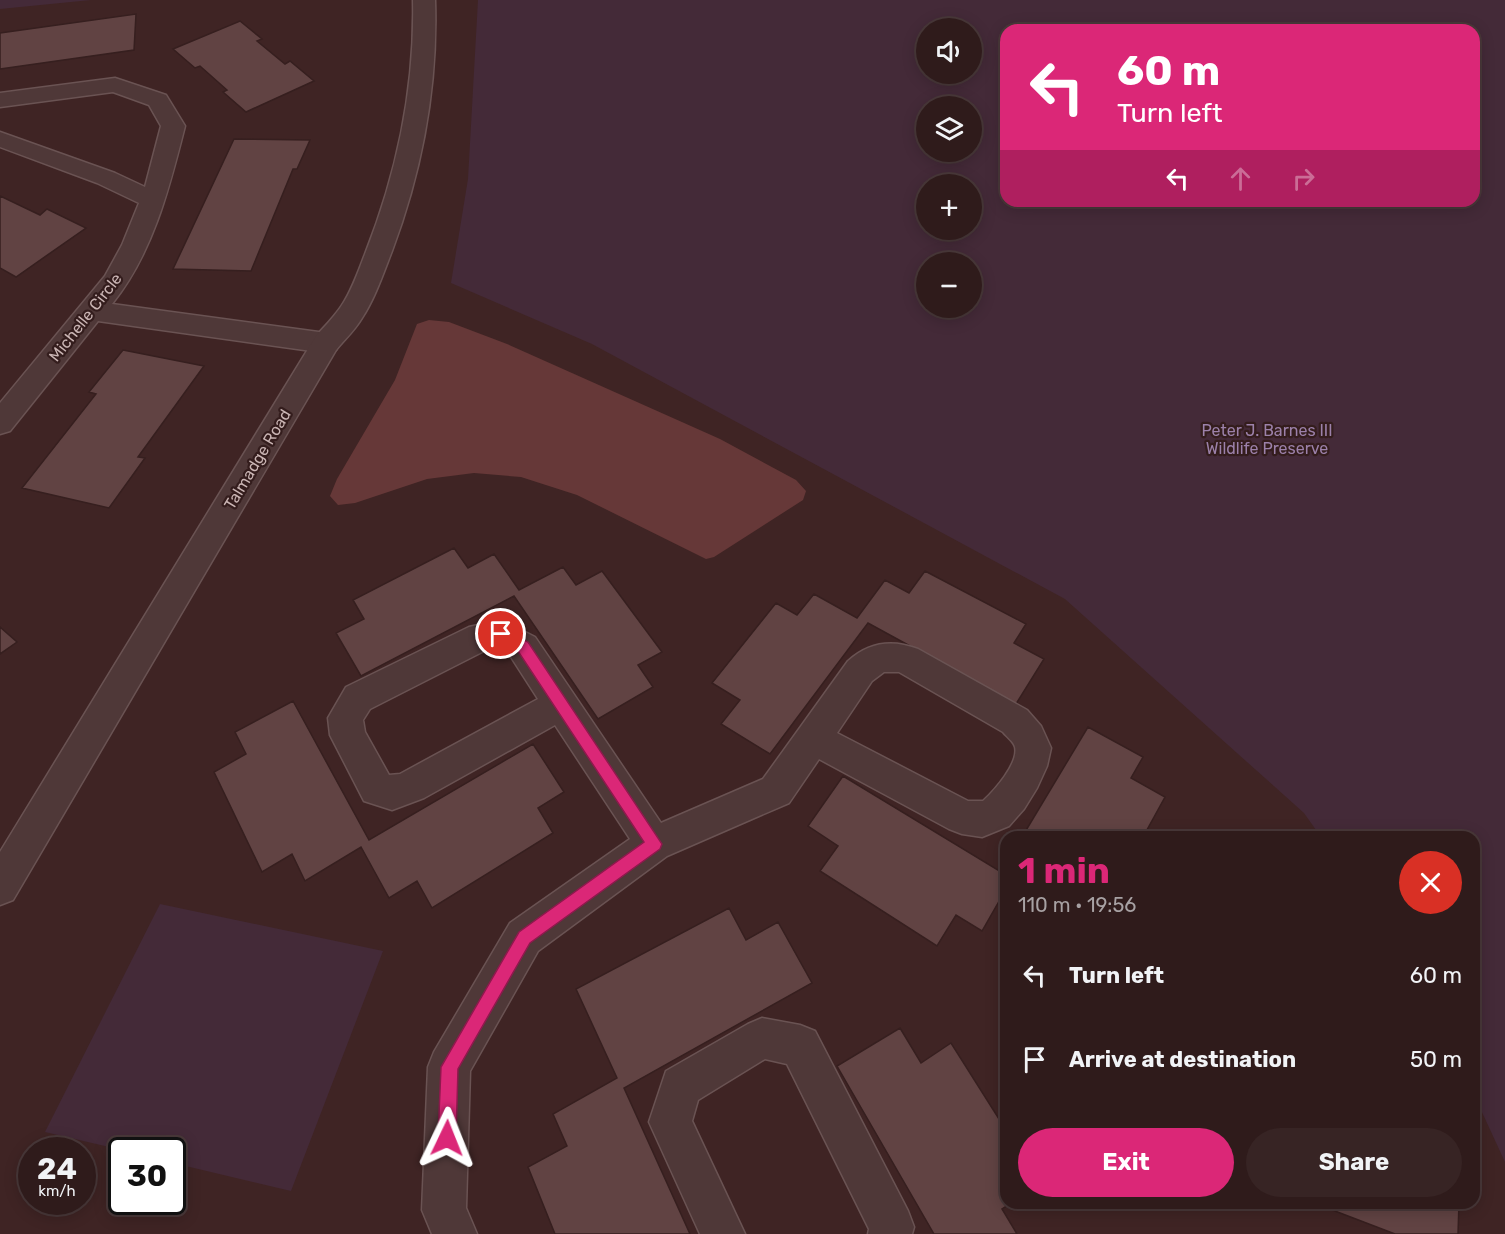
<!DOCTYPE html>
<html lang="en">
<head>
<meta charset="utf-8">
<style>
  :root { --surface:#2f1b1b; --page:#372424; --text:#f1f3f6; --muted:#a7a1a3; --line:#4a393a; --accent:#db2777 }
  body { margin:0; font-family:Rubik,sans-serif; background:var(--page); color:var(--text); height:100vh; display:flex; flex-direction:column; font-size:22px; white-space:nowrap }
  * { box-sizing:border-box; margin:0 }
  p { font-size:20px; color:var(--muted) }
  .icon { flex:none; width:33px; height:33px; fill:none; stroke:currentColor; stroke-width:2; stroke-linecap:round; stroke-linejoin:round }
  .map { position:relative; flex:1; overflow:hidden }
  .drawer { position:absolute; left:1000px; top:831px; width:480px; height:378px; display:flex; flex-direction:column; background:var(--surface); border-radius:18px; box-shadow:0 3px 15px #0003,0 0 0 2px var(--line) }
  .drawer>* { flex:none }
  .hud { position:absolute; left:1000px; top:24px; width:480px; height:183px; border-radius:18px; box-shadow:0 3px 15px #0003,0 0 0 2px var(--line); background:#db2777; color:#fff; overflow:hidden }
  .buttons { position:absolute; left:916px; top:18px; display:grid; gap:12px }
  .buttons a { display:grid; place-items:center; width:66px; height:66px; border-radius:50%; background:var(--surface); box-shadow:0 3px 15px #0003,0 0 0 2px var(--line); font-size:30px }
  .speed { position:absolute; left:18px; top:1137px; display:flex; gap:12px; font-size:30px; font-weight:700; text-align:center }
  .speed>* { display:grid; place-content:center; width:78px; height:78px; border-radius:50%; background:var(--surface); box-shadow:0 3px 15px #0003,0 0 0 2px var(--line); line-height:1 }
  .speed small { font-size:15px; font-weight:400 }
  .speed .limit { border:3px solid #111; border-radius:9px; background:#fff; color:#111 }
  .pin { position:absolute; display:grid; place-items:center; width:51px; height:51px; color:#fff; margin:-26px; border:3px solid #fff; border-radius:50%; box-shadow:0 2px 6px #0007 }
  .me { position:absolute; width:66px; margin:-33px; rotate:2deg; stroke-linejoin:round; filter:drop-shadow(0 0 4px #0008) }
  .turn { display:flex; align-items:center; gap:21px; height:126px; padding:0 18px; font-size:27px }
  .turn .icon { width:78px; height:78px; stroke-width:2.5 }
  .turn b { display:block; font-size:42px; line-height:51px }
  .lanes { display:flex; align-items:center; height:57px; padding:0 18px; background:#0003; justify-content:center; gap:30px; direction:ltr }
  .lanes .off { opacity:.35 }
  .round { display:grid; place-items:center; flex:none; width:63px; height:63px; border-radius:32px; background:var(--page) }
  .head { display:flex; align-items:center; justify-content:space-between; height:102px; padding:0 18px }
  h1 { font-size:36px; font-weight:700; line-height:45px; color:var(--accent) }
  .action { display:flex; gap:12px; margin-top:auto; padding:12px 18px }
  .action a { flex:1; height:69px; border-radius:36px; background:var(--accent); color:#fff; font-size:24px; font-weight:700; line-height:69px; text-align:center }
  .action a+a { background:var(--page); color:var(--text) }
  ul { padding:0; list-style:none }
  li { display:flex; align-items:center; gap:18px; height:84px; padding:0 18px }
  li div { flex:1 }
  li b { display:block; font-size:22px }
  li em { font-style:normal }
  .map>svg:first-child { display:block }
</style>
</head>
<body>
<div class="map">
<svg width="1505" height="1234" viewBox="0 0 1505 1234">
  <rect width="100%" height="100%" fill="#3f2424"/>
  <path fill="#442a38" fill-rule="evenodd" d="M0,0h91l-91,9z
    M478,0h1027v1162l-30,-65 -1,-260h-153l-17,-24 -239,-214 -473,-255 -141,-61 17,-104zM972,28v46h-45v-46zM1006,30h468v171h-468zM972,106v46h-45v-46zM972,184v46h-45v-46zM972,262v46h-45v-46z
    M160,904l223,47 -92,240 -118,-28 -1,-13h-50l-77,-18z"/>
  <path fill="#663838" d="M429,320l20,2 58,22 213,95 76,41 10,11 -3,9 -89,57 -8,2 -129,-64 -56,-18 -47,-4 -47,6 -72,24 -17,2 -8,-9 7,-17 58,-99 22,-56z"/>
  <path fill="#614343" stroke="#361f1f" stroke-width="1.5" d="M136,14l-2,36 -134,19v-36z
    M240,21l22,18 -5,2 28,23 5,-3 24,20 -68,31 -23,-20 4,-2 -27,-24 -5,2 -22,-19z
    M234,139l76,1 -13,29h-4l-42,102 -78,-2z
    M0,196l40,19 7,-6 39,19 -70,49 -16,-9z
    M123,350l81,16 -66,91 7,1 -36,50 -87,-20 74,-94 -7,-2z
    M454,548l14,20 26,-14 25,36 44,-23 13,18 26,-14 60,81 -24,13 15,22 -55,32 -84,-123 -153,80 -25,-43 28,-14 -11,-19z
    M925,571l101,53 -12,19 30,16 -28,45 -148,-81 -98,131 -49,-30 19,-24 -28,-17 64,-80 21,12 17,-21 43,24 28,-38 24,13z
    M0,627l17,15 -17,12z
    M293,701l76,139 164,-96 31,48 -26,16 15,25 -121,75 -15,-27 -28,17 -28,-51 -56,34 -13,-27 -30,18 -48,-100 32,-18 -11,-22z
    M1088,727l55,30 -12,21 34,19 -22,40h-121z
    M843,776l158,96 5,-9v26l-24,42 -26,-16 -19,31 -117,-75 18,-25 -30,-20z
    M729,908l17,32 32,-18 34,61 -188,105 66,146h-135l-27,-67 39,-21 -14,-32 64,-36 -41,-89z
    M900,1028l21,35 30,-20 55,87v73h5l-9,6 15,25h-83l-97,-168z
    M1314,1203h145l-1,31h-63z"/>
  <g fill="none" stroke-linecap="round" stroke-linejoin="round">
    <g stroke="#6a5353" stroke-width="3">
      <path id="minor" d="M115,78l51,17 19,31c-16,63 -32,127 -73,178l214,29 10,3 4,7 -4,7 -10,3 -228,-32 -88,110 -10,3v-31l105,-127 17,-31 17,-42 -42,-20 -97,-36v-15l115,41 30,14 16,-61 -12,-21 -36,-13 -113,15v-14z
        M501,620l34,17 126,186 102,-44 85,-118c21,-19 44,-22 70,-12l109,61 14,16 10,22 -4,18 -10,22 -13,21 -15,17 -27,11 -20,-3 -13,-5 -130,-70 -30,44 -122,53 -129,95 -68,120 -4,137 11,26h-45l-10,-24 6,-143 6,-15 76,-129 120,-84 -75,-114 -131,73 -32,12 -28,-9 -34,-66 -2,-17 18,-31 123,-60zM497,649l14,8 27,42 -138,75 -11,1 -24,-43 -2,-12 7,-11 116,-59zM884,672h15l104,60c3,4 11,10 12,15 4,16 -21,44 -32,54h-15l-131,-68 35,-52z
        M762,1018l38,7 15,6 93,180 6,16 -2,7h-44l1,-5 -82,-165 -22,-5 -67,41 -6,21 53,113h-45l-51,-112 17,-51 82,-47z"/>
    </g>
    <g stroke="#6a5353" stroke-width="3">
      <path id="tertiary" d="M413,0h22c3,86 -13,171 -43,251 -9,23 -17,47 -30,67 -7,12 -17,21 -26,32l-323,550 -13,5v-53l316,-516c8,-9 17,-18 24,-28 11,-15 18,-36 25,-54 32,-81 50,-167 48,-254z"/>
    </g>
    <use href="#minor" fill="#4f3838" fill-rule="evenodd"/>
    <use href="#tertiary" fill="#4f3838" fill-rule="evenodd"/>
  </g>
  <path fill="#db2777" stroke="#8e194d" stroke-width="1.5" d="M501,629l27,13 134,202 -2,5 -130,94 -72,126 -2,69 -3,7 -6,2 -7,-2 -2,-7 3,-71 78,-135 125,-90 -126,-191 -22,-13 -2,-4 2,-4z"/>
  <g text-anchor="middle" stroke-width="4.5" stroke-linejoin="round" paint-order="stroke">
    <g font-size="16" fill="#cab5b4" stroke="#341d1d">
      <text transform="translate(85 317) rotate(-52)" y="6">Michelle Circle</text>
      <text transform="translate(257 459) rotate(-59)" y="6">Talmadge Road</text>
    </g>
    <g font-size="16" fill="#9c81aa" stroke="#341d1d">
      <text x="1267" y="436">Peter J. Barnes III<tspan x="1267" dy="18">Wildlife Preserve</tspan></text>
    </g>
  </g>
</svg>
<div class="buttons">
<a><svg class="icon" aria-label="sound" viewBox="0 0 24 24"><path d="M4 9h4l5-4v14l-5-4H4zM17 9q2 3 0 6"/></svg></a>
<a><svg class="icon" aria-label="layers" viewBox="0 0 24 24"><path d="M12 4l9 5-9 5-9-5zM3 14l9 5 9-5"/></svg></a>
<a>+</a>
<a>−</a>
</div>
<div class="speed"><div>24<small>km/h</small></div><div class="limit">30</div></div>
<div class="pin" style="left:501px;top:634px;background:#d93025"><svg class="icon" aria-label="arrive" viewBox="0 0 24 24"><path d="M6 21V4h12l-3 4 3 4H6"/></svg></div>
<svg class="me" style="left:447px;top:1138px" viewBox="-20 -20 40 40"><path d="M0-17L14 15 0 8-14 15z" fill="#db2777" stroke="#fff" stroke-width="4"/></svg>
<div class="hud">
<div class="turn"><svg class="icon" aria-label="left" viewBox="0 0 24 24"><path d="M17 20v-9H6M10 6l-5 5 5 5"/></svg><div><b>60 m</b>Turn left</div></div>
<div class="lanes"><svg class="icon" aria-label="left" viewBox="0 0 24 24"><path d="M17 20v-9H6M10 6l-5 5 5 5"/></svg><svg class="icon off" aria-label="ahead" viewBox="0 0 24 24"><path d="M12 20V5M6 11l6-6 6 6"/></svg><svg class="icon off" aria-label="right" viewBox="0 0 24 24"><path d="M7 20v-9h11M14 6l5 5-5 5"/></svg></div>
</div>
<section class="drawer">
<div class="head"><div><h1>1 min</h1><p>110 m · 19:56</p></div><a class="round" style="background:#d93025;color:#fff"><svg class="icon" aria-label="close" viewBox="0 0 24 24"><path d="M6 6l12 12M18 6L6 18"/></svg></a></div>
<ul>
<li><svg class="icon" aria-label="left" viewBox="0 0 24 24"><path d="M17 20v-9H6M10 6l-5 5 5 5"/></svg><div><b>Turn left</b></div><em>60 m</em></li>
<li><svg class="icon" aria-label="arrive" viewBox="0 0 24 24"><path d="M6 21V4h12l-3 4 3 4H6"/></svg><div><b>Arrive at destination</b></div><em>50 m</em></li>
</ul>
<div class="action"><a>Exit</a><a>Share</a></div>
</section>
</div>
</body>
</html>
